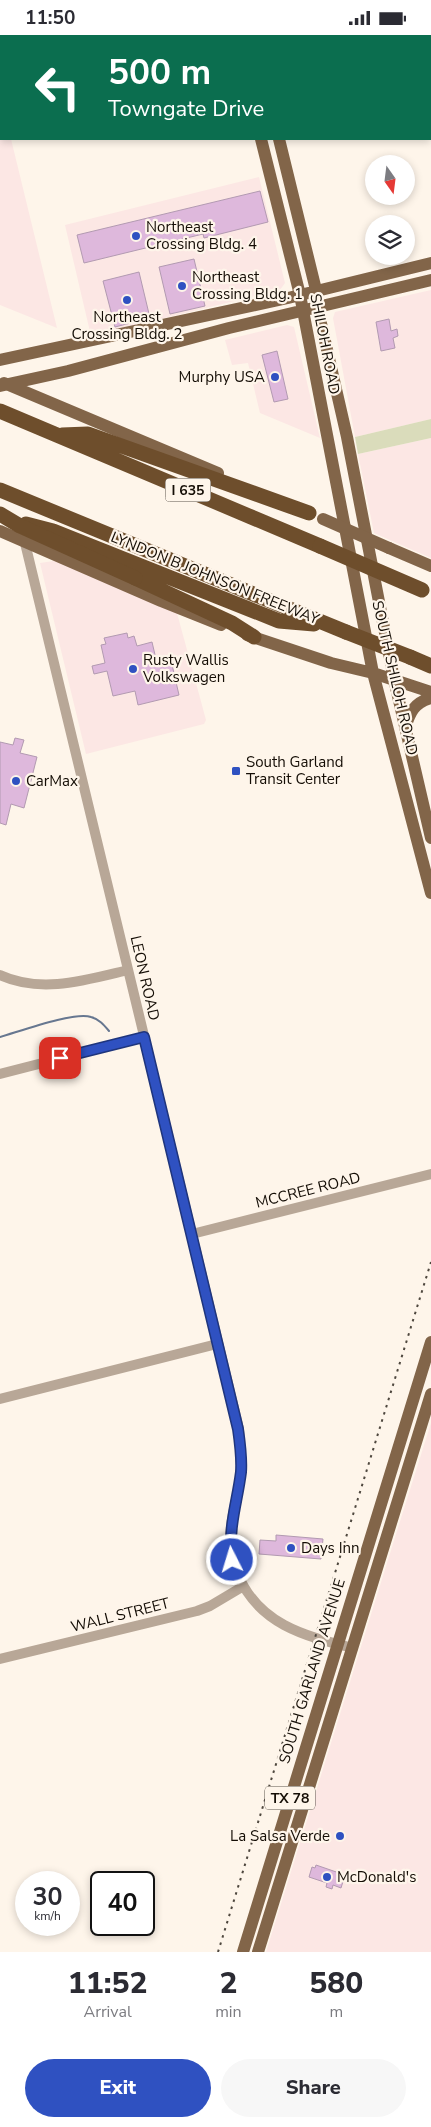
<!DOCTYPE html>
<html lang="en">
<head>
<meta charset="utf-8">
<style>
  :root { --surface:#fff; --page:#f7f7f7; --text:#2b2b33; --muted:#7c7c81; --accent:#2f51c1 }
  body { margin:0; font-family:"Nunito Sans",sans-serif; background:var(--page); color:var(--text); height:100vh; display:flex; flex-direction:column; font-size:19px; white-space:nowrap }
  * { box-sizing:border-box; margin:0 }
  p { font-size:16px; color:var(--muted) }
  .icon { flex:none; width:28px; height:28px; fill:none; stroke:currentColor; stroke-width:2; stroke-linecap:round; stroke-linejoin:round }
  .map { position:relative; height:1917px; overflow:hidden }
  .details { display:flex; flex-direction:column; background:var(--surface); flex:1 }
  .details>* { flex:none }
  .banner { position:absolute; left:0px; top:0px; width:431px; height:105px; box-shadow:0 2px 8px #0003; background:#0b6e4f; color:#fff; overflow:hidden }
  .needle { width:32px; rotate:166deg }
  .tools { position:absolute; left:365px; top:120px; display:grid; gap:10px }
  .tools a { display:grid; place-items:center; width:50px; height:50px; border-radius:50%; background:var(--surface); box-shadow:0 2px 8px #0003; font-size:25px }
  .speed { position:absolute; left:15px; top:1836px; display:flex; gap:10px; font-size:25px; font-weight:700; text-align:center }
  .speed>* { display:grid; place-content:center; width:65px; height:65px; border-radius:50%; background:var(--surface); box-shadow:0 2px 8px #0003; line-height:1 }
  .speed small { font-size:12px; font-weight:400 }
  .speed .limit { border:2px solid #111; border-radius:8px; background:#fff; color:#111 }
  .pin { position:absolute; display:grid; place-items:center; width:42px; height:42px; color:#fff; margin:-21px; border-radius:10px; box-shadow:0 2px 8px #0006 }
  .me { position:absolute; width:55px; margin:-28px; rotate:355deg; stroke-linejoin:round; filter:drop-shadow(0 0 4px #0008) }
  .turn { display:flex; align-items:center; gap:18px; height:105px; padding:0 25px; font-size:22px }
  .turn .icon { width:65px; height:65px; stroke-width:2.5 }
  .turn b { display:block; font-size:35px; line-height:42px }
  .eta { display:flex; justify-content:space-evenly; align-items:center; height:85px; text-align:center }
  .eta b { font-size:30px; font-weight:800; line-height:35px }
  .button { display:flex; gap:10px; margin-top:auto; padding:10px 25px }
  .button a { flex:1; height:58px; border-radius:30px; background:var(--accent); color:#fff; font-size:20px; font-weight:800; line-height:58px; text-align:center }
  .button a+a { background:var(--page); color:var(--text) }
  .status { display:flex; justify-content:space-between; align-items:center; height:35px; padding:0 25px; background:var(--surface); direction:ltr }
  .status svg { height:14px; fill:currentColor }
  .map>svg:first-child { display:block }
</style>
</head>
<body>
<div class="status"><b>11:50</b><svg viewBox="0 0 49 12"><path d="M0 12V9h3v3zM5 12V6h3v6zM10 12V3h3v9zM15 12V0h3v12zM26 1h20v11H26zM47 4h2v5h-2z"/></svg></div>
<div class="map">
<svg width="431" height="1917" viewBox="0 0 431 1917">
  <rect width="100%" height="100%" fill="#fef5ea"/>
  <path fill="#fce7e4" d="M0,87l1,17h10l46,189 -57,-23z
    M259,142l26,106 -5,7 -189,46 -26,-111z
    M431,255v129l-76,18 -22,-119 2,-6z
    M287,290l7,2 26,111 -60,-25 -12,-50 -16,2 -7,-25z
    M431,403v120l-57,-25 -16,-79z
    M60,525l117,53 29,107 -2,4 -118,30 -46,-191z
    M431,1388v529h-165l131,-421z"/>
  <path fill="#dadcbb" d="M431,384v19l-73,16 -3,-17z"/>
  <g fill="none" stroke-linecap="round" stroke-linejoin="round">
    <path stroke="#677790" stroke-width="2" d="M0,1002c18,-5 75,-26 91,-20 8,2 13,8 18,14"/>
  </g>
  <path fill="#deb8dc" stroke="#b29ab1" d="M260,156l8,31 -64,16 -1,-4 -119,29 -7,-28z
    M194,224l11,47 -35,8 -11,-47z
    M139,237l11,46 -35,9 -12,-46z
    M389,284l2,12 6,-2 1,7 -5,2 2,10 -14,3 -5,-29z
    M277,316l11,48 -14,3 -12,-47z
    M127,598l1,5 6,-2 3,10 15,-4 4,17 14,-3 9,39 -41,10 -3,-14 -22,5 -6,-25 -13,3 -2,-8 13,-3 -4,-18 5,-1 -2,-6z
    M15,703l9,2 -4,13 17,4 -13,51 -13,-4 -5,21 -6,-2v-81l13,3z
    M276,1500l47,4 -2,20 -62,-5 1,-14 16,1z
    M316,1830l29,10 -4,13 -8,-3 -1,4 -6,-2 1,-4 -18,-6 3,-10 3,1z"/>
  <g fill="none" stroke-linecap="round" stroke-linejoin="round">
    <path stroke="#b8a797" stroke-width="10" d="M0,73h1
      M25,508l214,886c1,14 3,28 2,42 -2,23 -11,45 -11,68 0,12 3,23 7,33 20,52 67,64 116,76
      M0,940c41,19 86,5 128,-5
      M0,1039l144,-37
      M192,1199l239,-60
      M0,1364l217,-55
      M0,1624l197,-48 13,-5 32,-19"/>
    <path stroke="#826549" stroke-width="12" d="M236,0v1
      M254,0v1
      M261,104l39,156 73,378 58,220
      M279,104l37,151 4,29 27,118 47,242 37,159
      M0,325l288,-62 143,-35
      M4,348l214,90
      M0,351l68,-15 161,-43 202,-48
      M0,496l161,70 60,24
      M389,513l42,18
      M247,600l84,28 42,10 58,19
      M405,693c5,-16 9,-25 26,-30
      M243,1917l188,-610
      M258,1917l173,-558"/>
    <path stroke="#6e4e2c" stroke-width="15" d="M0,376l320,135
      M62,400l26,-1 221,79
      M0,455l346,142
      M26,489l27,7 226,90 35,3
      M135,543l97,45 22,14
      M410,622l21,9"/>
    <path stroke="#4e473e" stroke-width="2" stroke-dasharray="2.5 5" stroke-linecap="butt" d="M218,1917l213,-690"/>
    <path stroke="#826549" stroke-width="12" d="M323,484l66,29"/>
    <path stroke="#6e4e2c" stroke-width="15" d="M0,479l20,12 115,52
      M320,511l102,44
      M346,597l64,25"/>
  </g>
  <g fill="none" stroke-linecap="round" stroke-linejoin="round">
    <g stroke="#1f357d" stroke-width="12">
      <path id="route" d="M60,1023l84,-21 94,392c2,14 4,29 3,43 -4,32 -13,54 -9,88"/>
    </g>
    <use href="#route" stroke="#2f51c1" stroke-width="9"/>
  </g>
  <g fill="#2f51c1" stroke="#fef5ea" stroke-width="2">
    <circle cx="136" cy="201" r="5"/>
    <circle cx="182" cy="251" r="5"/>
    <circle cx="127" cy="265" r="5"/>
    <circle cx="275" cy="342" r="5"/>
    <circle cx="133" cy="634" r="5"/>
    <rect x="231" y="731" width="10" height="10" rx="2.5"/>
    <circle cx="16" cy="746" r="5"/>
    <circle cx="291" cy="1513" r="5"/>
    <circle cx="340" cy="1801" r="5"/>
    <circle cx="327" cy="1842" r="5"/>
  </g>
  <g text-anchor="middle" stroke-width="4.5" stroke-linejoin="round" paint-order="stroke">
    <g fill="#fef5ea" stroke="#5a534a" stroke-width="1">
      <rect x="165.5" y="443.5" width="45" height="23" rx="4"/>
      <rect x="265" y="1751.5" width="50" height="23" rx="4"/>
    </g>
    <g font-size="14" font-weight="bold" fill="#140d05">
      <text x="188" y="460">I 635</text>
      <text x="290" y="1768">TX 78</text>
    </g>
    <g font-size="15" fill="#140d05" stroke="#fef5ea" text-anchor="start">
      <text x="146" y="197">Northeast<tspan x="146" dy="17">Crossing Bldg. 4</tspan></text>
      <text x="192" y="247">Northeast<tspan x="192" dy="17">Crossing Bldg. 1</tspan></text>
      <text x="127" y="287" text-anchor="middle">Northeast<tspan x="127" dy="17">Crossing Bldg. 2</tspan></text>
      <text x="265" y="347" text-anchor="end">Murphy USA</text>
      <text x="143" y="630">Rusty Wallis<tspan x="143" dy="17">Volkswagen</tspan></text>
      <text x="246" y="732">South Garland<tspan x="246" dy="17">Transit Center</tspan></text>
      <text x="26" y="751">CarMax</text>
      <text x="301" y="1518">Days Inn</text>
      <text x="330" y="1806" text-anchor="end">La Salsa Verde</text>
      <text x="337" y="1847">McDonald's</text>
    </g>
    <g font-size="15" fill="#140d05" stroke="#fef5ea">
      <text transform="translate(325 309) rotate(79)" y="5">SHILOH ROAD</text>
      <text transform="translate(215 543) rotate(22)" y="5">LYNDON B JOHNSON FREEWAY</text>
      <text transform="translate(395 643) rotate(77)" y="5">SOUTH SHILOH ROAD</text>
      <text transform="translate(145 943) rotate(77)" y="5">LEON ROAD</text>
      <text transform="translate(308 1155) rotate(-14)" y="5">MCCREE ROAD</text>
      <text transform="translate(120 1580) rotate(-14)" y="5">WALL STREET</text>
      <text transform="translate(312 1636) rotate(-73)" y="5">SOUTH GARLAND AVENUE</text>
    </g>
  </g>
</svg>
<div class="tools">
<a><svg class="needle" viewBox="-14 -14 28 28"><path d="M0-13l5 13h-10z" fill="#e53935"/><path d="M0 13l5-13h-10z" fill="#7c7c81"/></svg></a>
<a><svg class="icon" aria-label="layers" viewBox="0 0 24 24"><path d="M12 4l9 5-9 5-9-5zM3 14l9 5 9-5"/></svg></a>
</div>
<div class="speed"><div>30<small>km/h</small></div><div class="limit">40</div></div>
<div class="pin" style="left:60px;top:1023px;background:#d93025"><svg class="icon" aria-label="arrive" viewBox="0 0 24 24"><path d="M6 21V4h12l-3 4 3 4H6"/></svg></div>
<svg class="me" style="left:232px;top:1525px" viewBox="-20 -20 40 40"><circle r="17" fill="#2f51c1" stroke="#fff" stroke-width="3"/><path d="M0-11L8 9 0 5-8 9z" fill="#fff"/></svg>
<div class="banner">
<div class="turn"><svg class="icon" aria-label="left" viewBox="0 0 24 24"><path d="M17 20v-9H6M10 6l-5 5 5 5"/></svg><div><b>500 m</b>Towngate Drive</div></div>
</div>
</div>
<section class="details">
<div class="eta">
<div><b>11:52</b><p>Arrival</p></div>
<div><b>2</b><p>min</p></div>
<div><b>580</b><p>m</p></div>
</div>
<div class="button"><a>Exit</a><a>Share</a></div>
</section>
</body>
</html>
